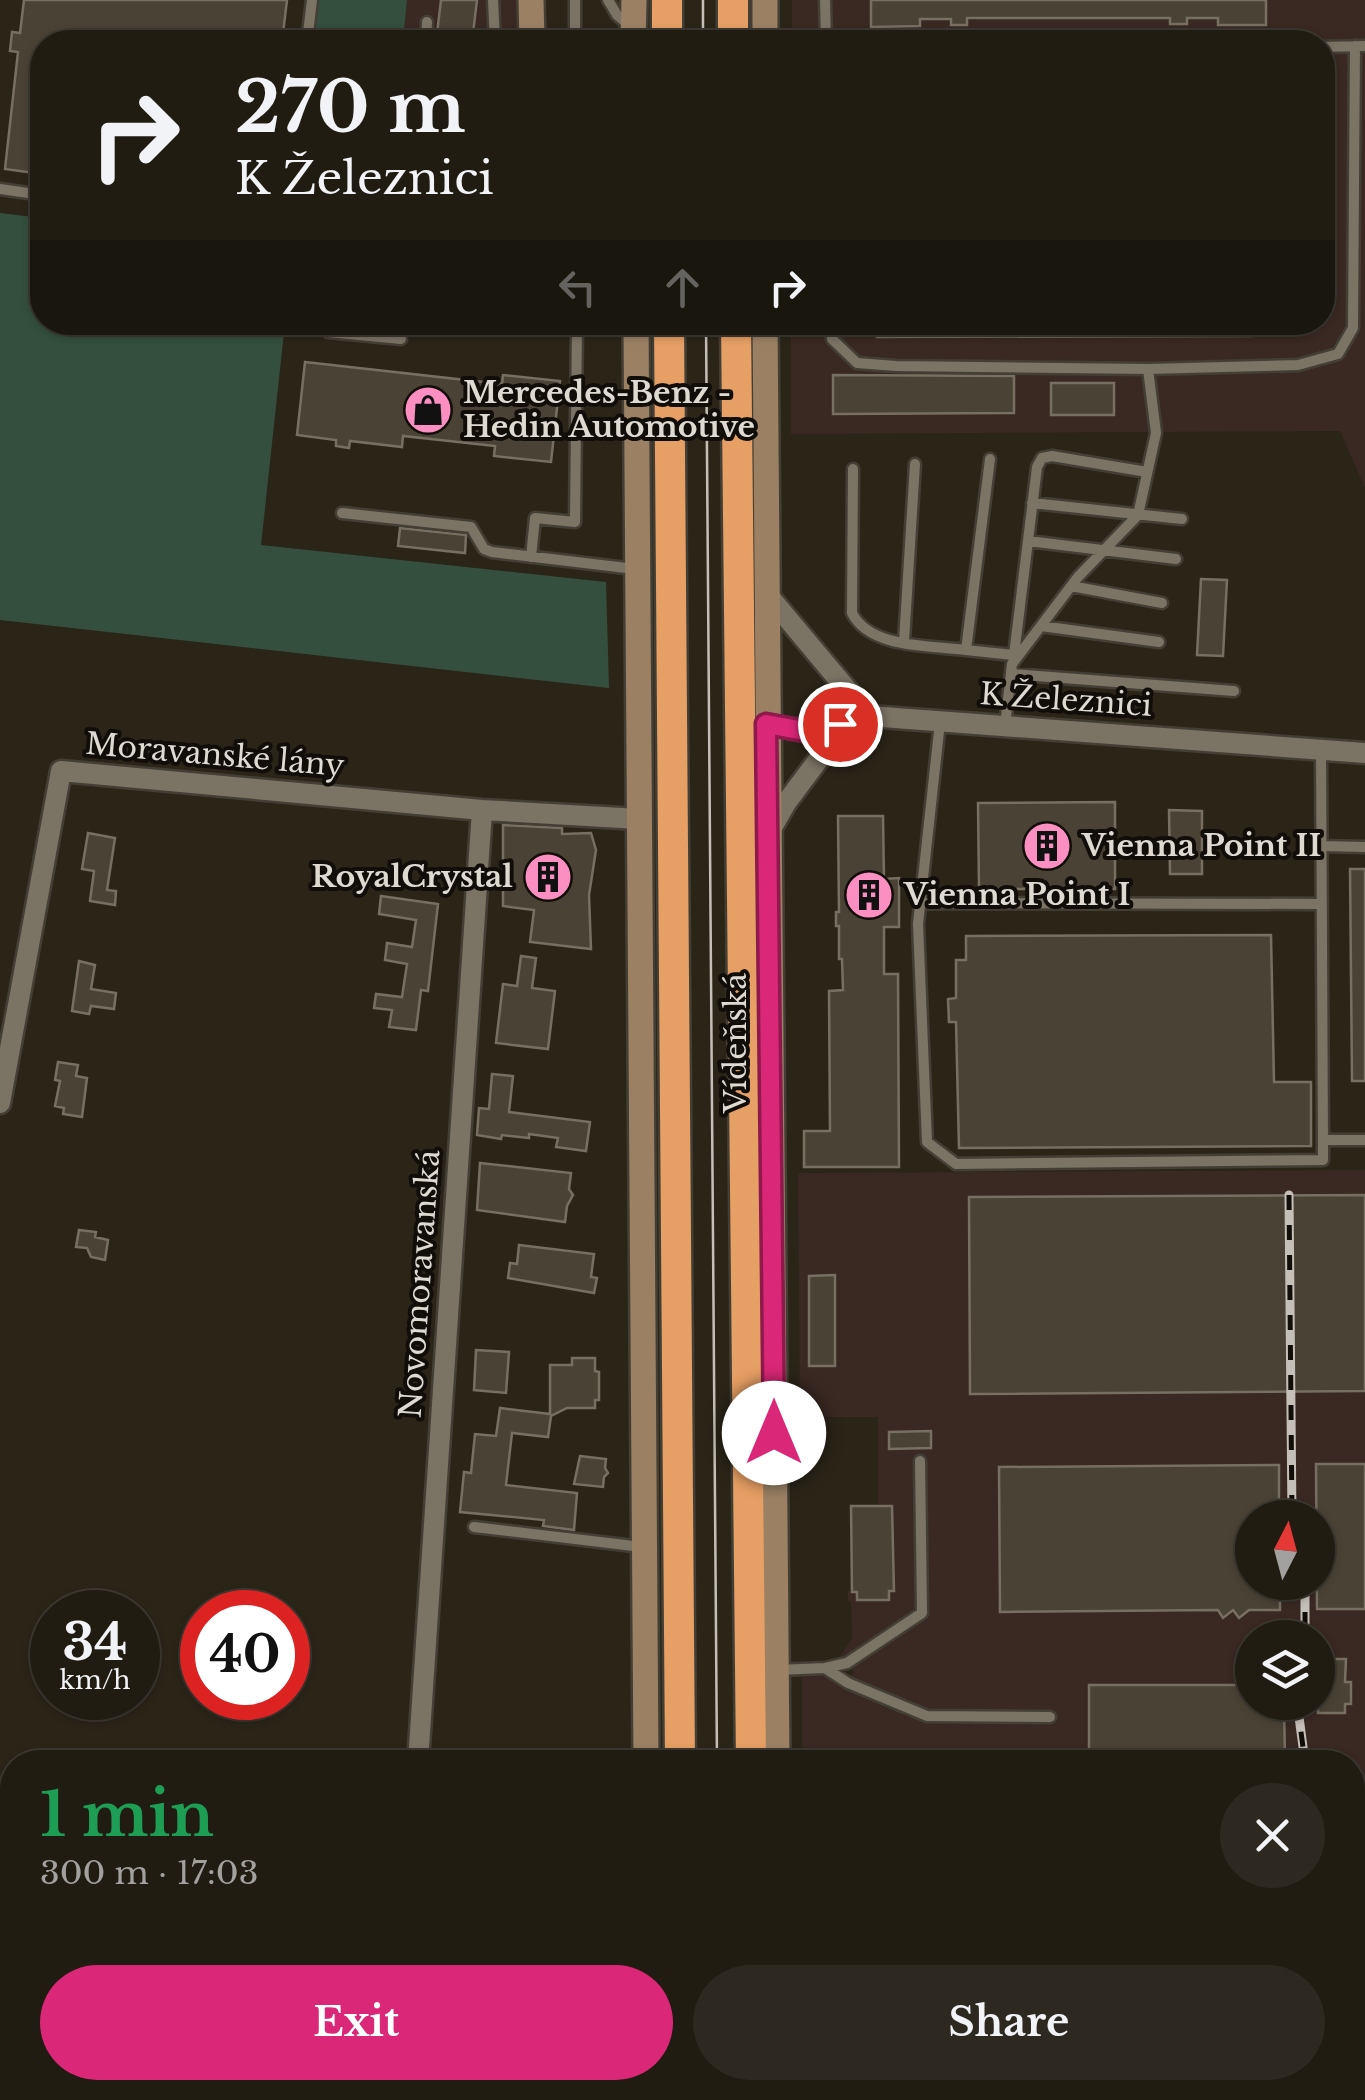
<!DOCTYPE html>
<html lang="en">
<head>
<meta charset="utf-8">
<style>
  :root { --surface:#201c12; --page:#2d2920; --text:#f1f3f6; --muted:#a2a19f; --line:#3d3a32; --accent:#db2777 }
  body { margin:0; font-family:"Libre Baskerville",serif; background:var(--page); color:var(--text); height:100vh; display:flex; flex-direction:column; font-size:38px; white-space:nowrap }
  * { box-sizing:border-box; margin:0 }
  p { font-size:32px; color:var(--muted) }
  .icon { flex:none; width:55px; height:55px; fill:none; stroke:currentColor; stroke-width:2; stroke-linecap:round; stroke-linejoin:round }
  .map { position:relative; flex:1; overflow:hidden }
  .side { position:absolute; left:0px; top:1750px; width:1365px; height:350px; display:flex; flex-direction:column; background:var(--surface); border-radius:40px 40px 0 0; box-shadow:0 2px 8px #0004,0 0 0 2px var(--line) }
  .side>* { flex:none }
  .banner { position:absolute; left:30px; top:30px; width:1305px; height:305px; border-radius:40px; box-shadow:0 2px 8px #0004,0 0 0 2px var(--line); background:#201c12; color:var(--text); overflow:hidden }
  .needle { width:65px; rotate:6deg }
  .tools { position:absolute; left:1235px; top:1500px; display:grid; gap:20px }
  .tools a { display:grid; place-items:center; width:100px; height:100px; border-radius:50%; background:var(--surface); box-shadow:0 2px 8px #0004,0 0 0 2px var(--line); font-size:50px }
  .speed { position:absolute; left:30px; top:1590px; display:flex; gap:20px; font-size:50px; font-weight:700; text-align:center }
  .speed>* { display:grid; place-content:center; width:130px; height:130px; border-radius:50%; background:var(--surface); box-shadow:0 2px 8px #0004,0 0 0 2px var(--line); line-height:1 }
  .speed small { font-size:25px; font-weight:400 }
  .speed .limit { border:15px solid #d22; background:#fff; color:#111 }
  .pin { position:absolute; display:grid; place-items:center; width:85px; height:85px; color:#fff; margin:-42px; border:5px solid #fff; border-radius:50%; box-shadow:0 2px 10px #0007 }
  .me { position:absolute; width:110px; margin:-55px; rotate:0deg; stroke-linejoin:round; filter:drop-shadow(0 0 8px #0008) }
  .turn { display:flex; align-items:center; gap:35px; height:210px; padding:0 40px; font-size:45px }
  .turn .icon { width:130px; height:130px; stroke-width:2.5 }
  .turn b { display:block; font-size:70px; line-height:85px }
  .lanes { display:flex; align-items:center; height:95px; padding:0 40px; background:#0003; justify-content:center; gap:50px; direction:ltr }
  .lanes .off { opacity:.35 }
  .round { display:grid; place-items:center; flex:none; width:105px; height:105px; border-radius:52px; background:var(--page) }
  .summary { display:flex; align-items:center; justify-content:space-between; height:170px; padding:0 40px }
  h1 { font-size:60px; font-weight:800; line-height:75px; color:#1e9e55 }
  .button { display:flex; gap:20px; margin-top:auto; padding:20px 40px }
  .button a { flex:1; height:115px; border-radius:60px; background:var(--accent); color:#fff; font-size:40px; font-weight:800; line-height:115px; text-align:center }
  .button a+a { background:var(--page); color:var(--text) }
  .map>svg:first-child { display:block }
</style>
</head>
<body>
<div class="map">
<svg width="1365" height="2100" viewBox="0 0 1365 2100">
  <rect width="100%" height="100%" fill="#2b2518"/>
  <path fill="#3a2822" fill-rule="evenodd" d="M407,0h111l1,42h-116z
    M792,0h573v488l-25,-57 -549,3v-111l531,-1v-280h-530z
    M1365,1170v740h-12l-1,-148h-550v-86l51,-1v-8l-14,-9 13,-20 -1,-36 -3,-1v-10l4,-1 -1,-83 27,-2v-88h-78l-2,-244zM1252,1518h66v64h-66zM1252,1638h66v64h-66z"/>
  <path fill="#344f3d" d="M319,0h88l-4,42h-89z
    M0,213l42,5v104l243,1 -24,222 345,37 3,106 -609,-68z"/>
  <path fill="#4a4335" stroke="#776f61" stroke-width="2.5" d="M24,0h263l-5,42h-240v132l-37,-5 13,-117 -8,-1 2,-19 8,1z
    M441,0h36l-5,42h-36z
    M871,0h395v25h-48v-7h-31v6h-17v-6h-203v7h-16v-6h-31v7l-49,1z
    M876,322h376v14l-375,1z
    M305,362l197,22 1,-9 57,6 -9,81 -57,-6 1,-10 -92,-10 -1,11 -52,-6 -1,7 -13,-2v-6l-39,-5z
    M833,375l181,1v37l-181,1z
    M1051,383h63v32h-63z
    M400,528l66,7 -1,18 -67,-7z
    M1201,579l26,1 -4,76 -26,-1z
    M1115,802v87h-136l-1,-86z
    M1169,810l33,1v63h-32z
    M838,816h45l1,63 15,-1v49h-15v47h14l1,193h-95v-36h26l-1,-140 14,-1 -1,-31h-3v-33h-3v-14h3z
    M503,825l59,3v6l29,-1 5,17 -7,45 2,54 -61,-7 4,-32 -31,-4z
    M88,833l27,5 -8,52 9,1 -1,14 -25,-4 4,-30 -12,-2z
    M1350,869h15v212h-13z
    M381,896l57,8 -10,87 -7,-1 -5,40 -27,-3 3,-17 -18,-2 2,-14 26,3 5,-33 -22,-4 2,-17 25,4 4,-27 -37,-6z
    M1271,935l3,147h37v64l-352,2 -3,-126h-7l-1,-23 8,-1v-38h10v-24z
    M521,956l15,2 -4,30 23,3 -7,58 -52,-6 7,-59 14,2z
    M79,961l16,4 -4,24 25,4 -2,16 -23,-3 -2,8 -17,-3z
    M58,1062l20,3 -2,11 11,2 -5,39 -19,-3 1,-6 -9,-2 5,-25 -5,-1z
    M492,1074l21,2 -4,36 81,10 -4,29 -30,-4 2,-9 -29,-4v4l-27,-3 -1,4 -24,-4 2,-27 10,1z
    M480,1163l91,10 -2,16 4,6 -6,11 -2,16 -88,-12z
    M1365,1195v196l-395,3 -1,-197z
    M79,1230l17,2 -1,5 13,3 -3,20 -14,-3 -4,-9 -11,-1z
    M519,1245l75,9 -3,23 6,1 -3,15 -86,-15 2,-15 7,1z
    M835,1275v91h-26v-90z
    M476,1350l33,2 -3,41 -32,-3z
    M572,1358h23v13l4,1v28h-4v8h-28l-16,8 -3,21 -36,-4 -6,52 71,8 -3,37 -31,-4 1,-6 -84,-8 4,-40 7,1 4,-39 21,2 4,-28 50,6v-49h22z
    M931,1431v17l-42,1v-17z
    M580,1456l26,3 -1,9 3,5 -4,4 -1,10 -29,-3z
    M1316,1464h49v145h-48z
    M1279,1465v53h-27v64h28v28h-31l-10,8 -6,-8 -10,8 -5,-8 -218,2 -1,-145z
    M851,1506h41l2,85h-5v9h-32v-8h-5z
    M1318,1659h28l-1,23h6v22h-6v9h-27z
    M1089,1685h163v17h32l1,60h-196z"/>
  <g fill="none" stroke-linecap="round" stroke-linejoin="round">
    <g stroke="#443f35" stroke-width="15">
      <path id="lane" d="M493,0l2,42
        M608,0l9,15 13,11
        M825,0l1,42
        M307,42l5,-42
        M426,42l1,-20
        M575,42v-42
        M1322,47l43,-1
        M0,189l42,6
        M329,322l-1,10 73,7
        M831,322l1,17 25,24 39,3 252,3 150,-4 40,-11 15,-26 2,-282
        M990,459l-24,191 47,5
        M853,469l-1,144c18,36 79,32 114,37
        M1032,503l150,16
        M342,513l129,14 13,22 8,3 143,17
        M1028,541l148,18
        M531,557l4,-39 40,4 2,-200
        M1071,586l91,17
        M1041,626l118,16
        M904,641l11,-177
        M1013,663l24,-196 5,-9 10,-2 95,16
        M1011,674l223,17
        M940,722l-22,202 9,218 29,22 367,-4v-20
        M1005,726l7,-62 66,-87 60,-62 18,-82 -8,-64
        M1321,751l2,389h42
        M1321,846l44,1
        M920,903l401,1
        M474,1527l168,20
        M825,1668l23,15 79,33 123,1
        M777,1670l48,-2 22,-5 75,-50 -2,-152"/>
    </g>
    <g stroke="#443f35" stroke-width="25">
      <path id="street" d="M767,594l102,122 -33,20 -50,67 -16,28
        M766,724l44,8 59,-16 496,37
        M0,1103l61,-332 421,39 157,9
        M418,1762l64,-952
        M391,2100l2,-12"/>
    </g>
    <g stroke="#443f35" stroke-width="30">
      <path id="secondary" d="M531,0l1,42
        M765,0v42
        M633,42l1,-42
        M636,322l10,1440
        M765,322l12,1440
        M648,2088v12
        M779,2088v12"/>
    </g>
    <g stroke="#443f35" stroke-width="35">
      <path id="highway" d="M667,0v42
        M733,0v42
        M669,322l11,1440
        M736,322l15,1440
        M682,2088v12
        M754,2088v12"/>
    </g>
    <use href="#lane" stroke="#7b7364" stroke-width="10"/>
    <use href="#street" stroke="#7b7364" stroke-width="20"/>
    <use href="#secondary" stroke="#9b8064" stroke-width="25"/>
    <use href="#highway" stroke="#e69f64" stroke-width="30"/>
    <path stroke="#c5c0b7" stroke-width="2.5" d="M703,0v42
      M706,322l11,1440
      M719,2088v12"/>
    <g stroke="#c5c0b7" stroke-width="9">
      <path id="rail" d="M1289,1195l3,323
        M1305,1582v56
        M1297,1702l8,60
        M1352,1928l13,21"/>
    </g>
    <use href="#rail" stroke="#110e09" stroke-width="5" stroke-dasharray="15" stroke-linecap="butt"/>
  </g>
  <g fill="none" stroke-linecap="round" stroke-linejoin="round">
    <g stroke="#8e194d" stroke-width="25">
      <path id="route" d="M774,1433l-8,-709 44,8 30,-8"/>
    </g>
    <use href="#route" stroke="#db2777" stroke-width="18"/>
  </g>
  <defs>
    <g id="shop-disc" transform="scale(2.5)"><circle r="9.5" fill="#fc8fc1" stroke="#110e09"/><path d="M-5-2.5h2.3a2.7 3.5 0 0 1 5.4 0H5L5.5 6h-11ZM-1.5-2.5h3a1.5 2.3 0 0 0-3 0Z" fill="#111"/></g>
    <g id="building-disc" transform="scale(2.5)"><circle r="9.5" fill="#fc8fc1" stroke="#110e09"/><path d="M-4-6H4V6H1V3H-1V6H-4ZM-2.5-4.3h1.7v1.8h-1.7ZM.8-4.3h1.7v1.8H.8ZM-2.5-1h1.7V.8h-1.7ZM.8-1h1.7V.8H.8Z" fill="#111"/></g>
  </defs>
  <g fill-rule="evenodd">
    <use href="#shop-disc" x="428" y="410"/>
    <use href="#building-disc" x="1047" y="846"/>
    <use href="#building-disc" x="548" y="877"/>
    <use href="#building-disc" x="869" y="895"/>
  </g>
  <g text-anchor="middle" stroke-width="8" stroke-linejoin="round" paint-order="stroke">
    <g font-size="30" font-weight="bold" fill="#ded9d1" stroke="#110e09" text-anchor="start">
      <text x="463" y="403">Mercedes-Benz -<tspan x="463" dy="34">Hedin Automotive</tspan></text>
      <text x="1082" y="856">Vienna Point II</text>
      <text x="513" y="887" text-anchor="end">RoyalCrystal</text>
      <text x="904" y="905">Vienna Point I</text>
    </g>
    <g font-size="30" fill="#ded9d1" stroke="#110e09">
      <text transform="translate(1066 700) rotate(4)" y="10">K Železnici</text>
      <text transform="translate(215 755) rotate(5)" y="10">Moravanské lány</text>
      <text transform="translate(736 1043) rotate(-90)" y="10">Vídeňská</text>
      <text transform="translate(420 1284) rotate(-86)" y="10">Novomoravanská</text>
    </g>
  </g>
</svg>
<div class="tools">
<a><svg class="needle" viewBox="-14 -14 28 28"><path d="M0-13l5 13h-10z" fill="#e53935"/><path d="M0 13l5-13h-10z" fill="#a2a19f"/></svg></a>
<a><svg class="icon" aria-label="layers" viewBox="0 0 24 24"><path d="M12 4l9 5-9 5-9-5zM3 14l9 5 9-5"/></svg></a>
</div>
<div class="speed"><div>34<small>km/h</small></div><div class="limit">40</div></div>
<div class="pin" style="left:840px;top:724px;background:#d93025"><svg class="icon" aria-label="arrive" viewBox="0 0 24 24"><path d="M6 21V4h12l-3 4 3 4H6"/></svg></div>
<svg class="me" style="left:774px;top:1433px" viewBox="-20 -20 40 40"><circle r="19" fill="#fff"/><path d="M0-13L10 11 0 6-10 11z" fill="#db2777"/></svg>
<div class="banner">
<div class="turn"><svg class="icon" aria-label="right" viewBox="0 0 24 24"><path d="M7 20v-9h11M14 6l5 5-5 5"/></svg><div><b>270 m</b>K Železnici</div></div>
<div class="lanes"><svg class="icon off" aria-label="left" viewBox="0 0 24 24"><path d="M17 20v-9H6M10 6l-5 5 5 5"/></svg><svg class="icon off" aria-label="ahead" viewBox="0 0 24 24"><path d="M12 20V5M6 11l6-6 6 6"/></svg><svg class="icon" aria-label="right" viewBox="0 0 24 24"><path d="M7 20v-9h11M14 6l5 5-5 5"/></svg></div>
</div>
<section class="side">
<div class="summary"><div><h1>1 min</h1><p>300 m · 17:03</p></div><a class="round"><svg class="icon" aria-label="close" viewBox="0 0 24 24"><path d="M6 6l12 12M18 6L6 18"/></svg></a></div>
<div class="button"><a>Exit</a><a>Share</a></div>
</section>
</div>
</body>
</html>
